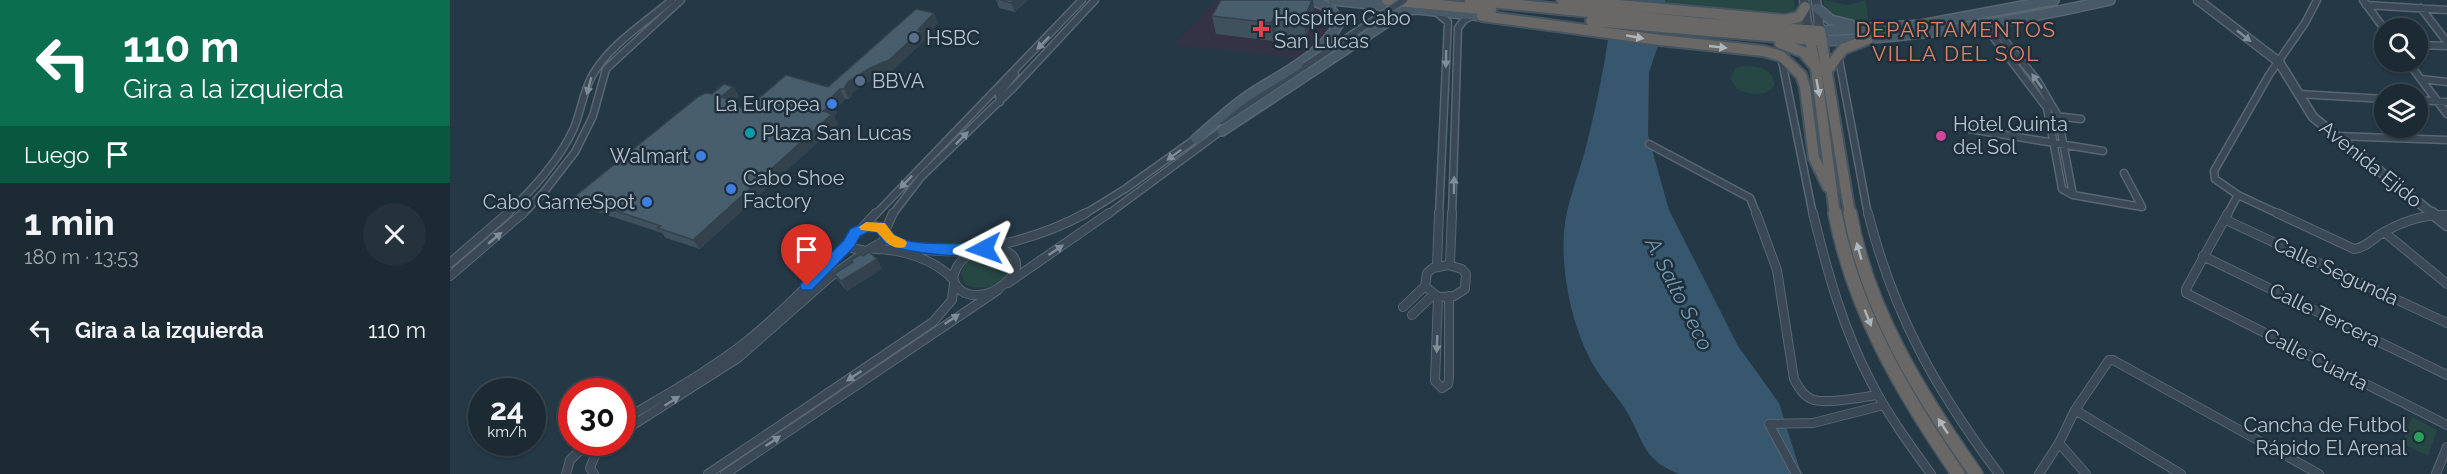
<!DOCTYPE html>
<html lang="es">
<head>
<meta charset="utf-8">
<style>
  :root { --surface:#1c2a34; --page:#25323c; --text:#f1f3f6; --muted:#a0a7ac; --line:#3a464f }
  body { margin:0; font-family:Raleway,sans-serif; background:var(--page); color:var(--text); height:100vh; display:flex; flex-direction:column; font-size:22px; white-space:nowrap }
  * { box-sizing:border-box; margin:0 }
  p { font-size:20px; color:var(--muted) }
  .icon { flex:none; width:33px; height:33px; fill:none; stroke:currentColor; stroke-width:2; stroke-linecap:round; stroke-linejoin:round }
  .map { position:relative; flex:1; overflow:hidden }
  .side { display:flex; flex-direction:column; background:var(--surface); width:450px }
  .side>* { flex:none }
  .guide { background:#0b6e4f; color:#fff; overflow:hidden }
  .tools { position:absolute; left:1924px; top:18px; display:grid; gap:12px }
  .tools a { display:grid; place-items:center; width:54px; height:54px; border-radius:50%; background:var(--surface); box-shadow:0 2px 4px #0004,0 0 0 2px var(--line); font-size:30px }
  .speed { position:absolute; left:18px; top:378px; display:flex; gap:12px; font-size:30px; font-weight:700; text-align:center }
  .speed>* { display:grid; place-content:center; width:78px; height:78px; border-radius:50%; background:var(--surface); box-shadow:0 2px 4px #0004,0 0 0 2px var(--line); line-height:1 }
  .speed small { font-size:15px; font-weight:400 }
  .speed .limit { border:9px solid #d22; background:#fff; color:#111 }
  .pin { position:absolute; display:grid; place-items:center; width:51px; height:51px; color:#fff; margin:-62px -26px; border-radius:50% 50% 50% 0; rotate:-45deg; box-shadow:0 0 6px #0007 }
  .pin .icon { rotate:45deg }
  .me { position:absolute; width:66px; margin:-33px; rotate:266deg; stroke-linejoin:round; filter:drop-shadow(0 0 4px #0008) }
  .turn { display:flex; align-items:center; gap:21px; height:126px; padding:0 24px; font-size:27px }
  .turn .icon { width:78px; height:78px; stroke-width:2.5 }
  .turn b { display:block; font-size:42px; line-height:51px }
  .then { display:flex; align-items:center; height:57px; padding:0 24px; background:#0003; gap:12px; font-size:22px }
  .round { display:grid; place-items:center; flex:none; width:63px; height:63px; border-radius:32px; background:var(--page) }
  .head { display:flex; align-items:center; justify-content:space-between; height:102px; padding:0 24px }
  h1 { font-size:36px; font-weight:700; line-height:45px }
  ul { padding:0; list-style:none }
  li { display:flex; align-items:center; gap:18px; height:90px; padding:0 24px }
  li div { flex:1 }
  li b { display:block; font-size:22px }
  li em { font-style:normal }
  main { display:flex; flex:1; min-height:0 }
  .map>svg:first-child { display:block }
</style>
</head>
<body>
<main>
<section class="side">
<div class="guide">
<div class="turn"><svg class="icon" aria-label="left" viewBox="0 0 24 24"><path d="M17 20v-9H6M10 6l-5 5 5 5"/></svg><div><b>110 m</b>Gira a la izquierda</div></div>
<div class="then">Luego<svg class="icon" aria-label="arrive" viewBox="0 0 24 24"><path d="M6 21V4h12l-3 4 3 4H6"/></svg></div>
</div>
<div class="head"><div><h1>1 min</h1><p>180 m · 13:53</p></div><a class="round"><svg class="icon" aria-label="close" viewBox="0 0 24 24"><path d="M6 6l12 12M18 6L6 18"/></svg></a></div>
<ul>
<li><svg class="icon" aria-label="left" viewBox="0 0 24 24"><path d="M17 20v-9H6M10 6l-5 5 5 5"/></svg><div><b>Gira a la izquierda</b></div><em>110 m</em></li>
</ul>
</section>
<div class="map">
<svg width="1997" height="474" viewBox="0 0 1997 474">
  <rect width="100%" height="100%" fill="#253846"/>
  <path fill="#333345" d="M767,0h72l29,4 14,8 3,15 -17,16 -22,15 -123,-13z"/>
  <path fill="#274745" d="M1215,0h129l2,13 -131,-9z
    M1373,0l25,5 18,-5 2,21c-19,0 -41,2 -45,-21z
    M1292,66c14,-1 34,3 32,20 -10,12 -24,9 -37,3l-7,-12 6,-9z
    M543,252l15,6c13,23 -26,36 -43,26l-4,-10c4,-15 17,-21 32,-22z
    M1962,417l25,13 -9,26 -26,-13z"/>
  <path fill="#37576e" d="M1157,0h58l3,17 -19,55 -1,63 21,75 69,136 41,57 20,64 4,7h-124c-39,-15 -35,-36 -55,-67 -11,-16 -25,-30 -34,-48 -19,-37 -29,-87 -26,-128 2,-25 14,-55 21,-80 12,-48 23,-98 27,-147z"/>
  <g fill="none" stroke-linecap="round" stroke-linejoin="round">
    <g stroke="#586772" stroke-width="9">
      <path id="minor-far1" d="M1913,0l22,30
        M1916,5l81,5
        M1971,8l26,34
        M986,12l12,10 -9,193
        M1542,25l45,55 21,36 15,79
        M1535,26l62,82 15,81 11,6 69,12 -18,-34
        M1968,45l29,1
        M1388,54l30,161
        M1331,56l32,159
        M1958,62l39,52
        M1971,79l26,3
        M1848,94l87,5
        M1968,100l29,2
        M550,102l-1,-8 16,-20
        M1605,116l26,3
        M772,121l83,-55
        M1519,129l134,22
        M1886,136l111,4
        M1199,144l101,54 7,17
        M1788,195l43,20
        M56,215c26,-25 53,-54 68,-87 7,-17 9,-36 18,-52 17,-31 54,-54 80,-76
        M72,215l22,-23 31,-40 18,-36 13,-47 75,-69
        M425,215l207,-215
        M442,215l29,-38 92,-89 82,-88
        M633,215l42,-26 73,-52
        M657,215l118,-87
        M1002,215l6,-187 6,-8 8,-4
        M1777,215l11,-20 -23,-16 -1,-8 55,-96 36,-52 12,-23
        M1982,215h11"/>
    </g>
    <g stroke="#586772" stroke-width="10">
      <path id="minor" d="M1306,213l21,57 17,109c5,9 10,18 20,21 14,4 49,-3 64,-5
        M1363,213c14,58 30,116 58,169 17,33 38,62 60,92
        M1418,213c26,103 68,177 131,261
        M1778,213l-42,76v4l261,132
        M1827,213l77,36c10,-1 17,-8 25,-14 21,-13 42,-21 68,-20
        M1776,220l221,103
        M425,226l10,5 -1,10 -18,10 -14,-3 -3,-4c4,-12 13,-18 26,-18z
        M413,227l13,-14
        M435,231l8,-18
        M1934,232l63,52
        M436,235c21,19 62,17 89,15
        M540,247c34,-7 65,-17 96,-34
        M540,247c69,9 -19,79 -37,32 3,-20 18,-28 37,-32z
        M424,249c28,0 60,10 80,31
        M1753,256l244,119
        M0,263l58,-50
        M1000,264l2,-51
        M987,265l2,-52
        M998,265l14,4 4,5 -1,15 -11,7 -16,1 -13,-11 2,-13 6,-5z
        M0,276l73,-63
        M558,283l101,-70
        M988,297l-3,84 7,7 6,-4 1,-6v-82
        M953,307l22,-21
        M962,315l22,-21
        M1625,410l106,64
        M172,421c41,-25 86,-49 124,-79 37,-30 69,-64 103,-98
        M1319,424l44,-1 71,-18
        M1319,424l27,50
        M172,432l116,-74 92,-81 28,-20
        M1609,443l27,31
        M116,474l4,-14 19,-18
        M144,474l-4,-6 6,-15 11,-11
        M258,474l225,-152 19,-22 2,-17
        M275,474l273,-184
        M1589,474l20,-31 16,-33 34,-50h4l206,114
        M1986,474l11,-27"/>
    </g>
    <g stroke="#586772" stroke-width="11">
      <path id="tertiary-far1" d="M1354,0l4,30
        M1366,0l4,31
        M1748,0l81,62 34,55 121,98"/>
    </g>
    <g stroke="#586772" stroke-width="13">
      <path id="tertiary" d="M1982,213l15,12"/>
    </g>
    <g stroke="#586772" stroke-width="12">
      <path id="secondary" d="M883,0l149,16
        M1367,8l14,12 20,5
        M1370,31l101,-6 133,-25
        M1372,41c98,-4 192,-19 288,-41
        M772,131l183,-121 15,-1
        M746,139c15,-13 30,-27 46,-39 32,-23 78,-41 97,-77 -5,-14 -15,-19 -29,-23"/>
    </g>
    <g stroke="#445460" stroke-width="14">
      <path id="trunk-far1" d="M937,0l104,10
        M1020,0l229,23 121,8 30,184
        M1112,0l223,20
        M1032,16l178,24 103,11 18,5 20,19 4,12 9,71 14,29
        M1141,21l225,19
        M1330,21l19,-4 6,-10
        M1358,30l8,39 19,146
        M1330,43l23,9 11,13
        M1379,68l14,-19 25,-10"/>
    </g>
    <g stroke="#445460" stroke-width="16">
      <path id="trunk" d="M1385,213c18,96 68,181 123,261
        M1400,213c17,96 71,183 126,261"/>
    </g>
    <use href="#minor-far1" stroke="#3a4955" stroke-width="6"/>
    <use href="#minor" stroke="#3a4955" stroke-width="8"/>
    <use href="#tertiary-far1" stroke="#3a4955" stroke-width="8"/>
    <use href="#tertiary" stroke="#3a4955" stroke-width="10"/>
    <use href="#secondary" stroke="#485968" stroke-width="9"/>
    <use href="#trunk-far1" stroke="#6a6866" stroke-width="10"/>
    <use href="#trunk" stroke="#6a6866" stroke-width="13"/>
    <g stroke="#586772" stroke-width="9" stroke-linecap="butt">
      <path id="minor-bridge" d="M855,66l99,-66"/>
    </g>
    <use href="#minor-bridge" stroke="#3a4955" stroke-width="6"/>
  </g>
  <path fill="#3f515d" d="M546,0h32l-13,12 -16,-4z
    M484,13l4,10 -14,15 1,2 -32,30 -18,8 -22,14 -4,7h-4l-10,10 2,4 -3,3 4,8 -138,125 -34,-11 -4,-5 -80,-26 -8,-10 138,-103 21,-7 6,9 -5,5 4,6 8,2 82,-22z
    M762,16h103l-9,21 -30,-2 -2,6 -58,-7z
    M413,256l14,3 5,10 -35,22 -7,-8 -6,-9 19,-12 -2,-2z"/>
  <path fill="#33424c" d="M564,0h14l-13,12 -4,-9z
    M862,0h1l2,16 -9,21 -2,-18z
    M484,13l4,10 -14,15 1,2 -32,30 -18,8 -22,14 -4,7 -5,-10 4,-7 70,-52z
    M824,17l2,18 -2,6 -3,-18z
    M283,87l6,9 -12,11 -6,-10z
    M390,89l5,10 -10,10 2,4 -3,3 4,8 -138,125 -7,-9 130,-129 4,-9z
    M285,101l6,10 -11,-6z
    M427,259l5,10 -35,22 -6,-10z"/>
  <path fill="#495e6c" stroke="#33424c" stroke-width="1.5" d="M551,0h13l-3,3z
    M771,0h91l-8,19 -30,-2 -3,6 -59,-7z
    M466,9l18,4 -16,17 3,1 -32,29 -19,8 -22,14 -4,7h-4l-13,13 5,2 -9,7 9,3 -139,126 -35,-12 3,-2 -87,-29 125,-101 7,-3 6,1 12,-10 9,3 -12,10 14,4 -5,4 16,4 40,-34 42,12z
    M419,252l8,7 -36,22 -7,-7 19,-12 -2,-2 10,-6 2,2z"/>
  <defs><path id="oneway-solid" d="M-6-.8H1V-3.2L6.5 0L1 3.2V.8H-6Z" transform="scale(1.5)"/></defs>
  <g fill="#7f8d98">
    <use href="#oneway-solid" transform="translate(1794 36) rotate(38)"/>
    <use href="#oneway-solid" transform="translate(593 43) rotate(135)"/>
    <use href="#oneway-solid" transform="translate(996 59) rotate(91)"/>
    <use href="#oneway-solid" transform="translate(1587 81) rotate(-125)"/>
    <use href="#oneway-solid" transform="translate(139 86) rotate(105)"/>
    <use href="#oneway-solid" transform="translate(512 138) rotate(-45)"/>
    <use href="#oneway-solid" transform="translate(724 155) rotate(143)"/>
    <use href="#oneway-solid" transform="translate(456 182) rotate(134)"/>
    <use href="#oneway-solid" transform="translate(1004 185) rotate(-89)"/>
    <use href="#oneway-solid" transform="translate(45 238) rotate(-40)"/>
    <use href="#oneway-solid" transform="translate(606 250) rotate(-34)"/>
    <use href="#oneway-solid" transform="translate(502 319) rotate(-34)"/>
    <use href="#oneway-solid" transform="translate(987 344) rotate(92)"/>
    <use href="#oneway-solid" transform="translate(404 376) rotate(146)"/>
    <use href="#oneway-solid" transform="translate(222 401) rotate(-32)"/>
    <use href="#oneway-solid" transform="translate(323 441) rotate(-34)"/>
  </g>
  <g fill="#acb6be">
    <use href="#oneway-solid" transform="translate(1185 37) rotate(10)"/>
    <use href="#oneway-solid" transform="translate(1268 47) rotate(6)"/>
    <use href="#oneway-solid" transform="translate(1368 88) rotate(80)"/>
    <use href="#oneway-solid" transform="translate(1409 251) rotate(-106)"/>
    <use href="#oneway-solid" transform="translate(1418 318) rotate(68)"/>
    <use href="#oneway-solid" transform="translate(1493 426) rotate(-123)"/>
  </g>
  <path fill="#1a73e8" stroke="#114b97" stroke-width="1.5" d="M416,222l19,1c3,4 5,8 9,11 19,18 89,3 96,15 -9,13 -91,4 -105,-6 -3,-3 -6,-8 -9,-11h-8l-8,4 -6,11 -42,43h-10l-2,-4 2,-4 42,-42 6,-11z"/>
  <path fill="#f59e0b" d="M416,222l19,1 9,12 11,5 2,3 -2,4c-14,4 -20,-7 -28,-15l-16,-2 -2,-3z"/>
  <path fill="#e0444e" stroke="#1e2f3b" stroke-width="2" d="M808 20h6v6h6v6h-6v6h-6v-6h-6v-6h6z"/>
  <g fill="#5c6f8a" stroke="#1e2f3b" stroke-width="2">
    <circle cx="464" cy="38" r="6"/>
    <circle cx="410" cy="81" r="6"/>
  </g>
  <g fill="#3f7fe0" stroke="#1e2f3b" stroke-width="2">
    <circle cx="382" cy="104" r="6"/>
    <circle cx="251" cy="156" r="6"/>
    <circle cx="281" cy="189" r="6"/>
    <circle cx="197" cy="202" r="6"/>
  </g>
  <circle fill="#0f9aa8" stroke="#1e2f3b" stroke-width="2" cx="300" cy="133" r="6"/>
  <circle fill="#d1479c" stroke="#1e2f3b" stroke-width="2" cx="1491" cy="136" r="6"/>
  <circle fill="#2e9e5b" stroke="#1e2f3b" stroke-width="2" cx="1969" cy="437" r="6"/>
  <g text-anchor="middle" stroke-width="5" stroke-linejoin="round" paint-order="stroke">
    <g font-size="20" fill="#b8c4ce" stroke="#1e2f3b" text-anchor="start">
      <text x="824" y="25">Hospiten Cabo<tspan x="824" dy="23">San Lucas</tspan></text>
      <text x="476" y="45">HSBC</text>
      <text x="422" y="88">BBVA</text>
      <text x="370" y="111" text-anchor="end">La Europea</text>
      <text x="1503" y="131">Hotel Quinta<tspan x="1503" dy="23">del Sol</tspan></text>
      <text x="312" y="140">Plaza San Lucas</text>
      <text x="239" y="163" text-anchor="end">Walmart</text>
      <text x="293" y="185">Cabo Shoe<tspan x="293" dy="23">Factory</tspan></text>
      <text x="185" y="209" text-anchor="end">Cabo GameSpot</text>
      <text x="1957" y="432" text-anchor="end">Cancha de Futbol<tspan x="1957" dy="23">Rápido El Arenal</tspan></text>
    </g>
    <g font-size="20" fill="#b8c4ce" stroke="#1e2f3b">
      <text transform="translate(1921 164) rotate(39)" y="7">Avenida Ejido</text>
      <text transform="translate(1886 271) rotate(25)" y="7">Calle Segunda</text>
      <text transform="translate(1875 315) rotate(26)" y="7">Calle Tercera</text>
      <text transform="translate(1866 359) rotate(27)" y="7">Calle Cuarta</text>
    </g>
    <g font-size="21" letter-spacing="1.5" fill="#df8462" stroke="#1e2f3b">
      <text x="1506" y="37">DEPARTAMENTOS<tspan x="1506" dy="24">VILLA DEL SOL</tspan></text>
    </g>
    <g font-size="21" font-style="italic" fill="#759ab4" stroke="#1e2f3b">
      <text transform="translate(1229 294) rotate(63)" y="7">A. Salto Seco</text>
    </g>
  </g>
</svg>
<div class="tools">
<a><svg class="icon" aria-label="search" viewBox="0 0 24 24"><circle cx="10" cy="10" r="6"/><path d="M15 15l6 6"/></svg></a>
<a><svg class="icon" aria-label="layers" viewBox="0 0 24 24"><path d="M12 4l9 5-9 5-9-5zM3 14l9 5 9-5"/></svg></a>
</div>
<div class="speed"><div>24<small>km/h</small></div><div class="limit">30</div></div>
<div class="pin" style="left:357px;top:286px;background:#d93025"><svg class="icon" aria-label="arrive" viewBox="0 0 24 24"><path d="M6 21V4h12l-3 4 3 4H6"/></svg></div>
<svg class="me" style="left:534px;top:249px" viewBox="-20 -20 40 40"><path d="M0-17L14 15 0 8-14 15z" fill="#1a73e8" stroke="#fff" stroke-width="4"/></svg>
</div>
</main>
</body>
</html>
